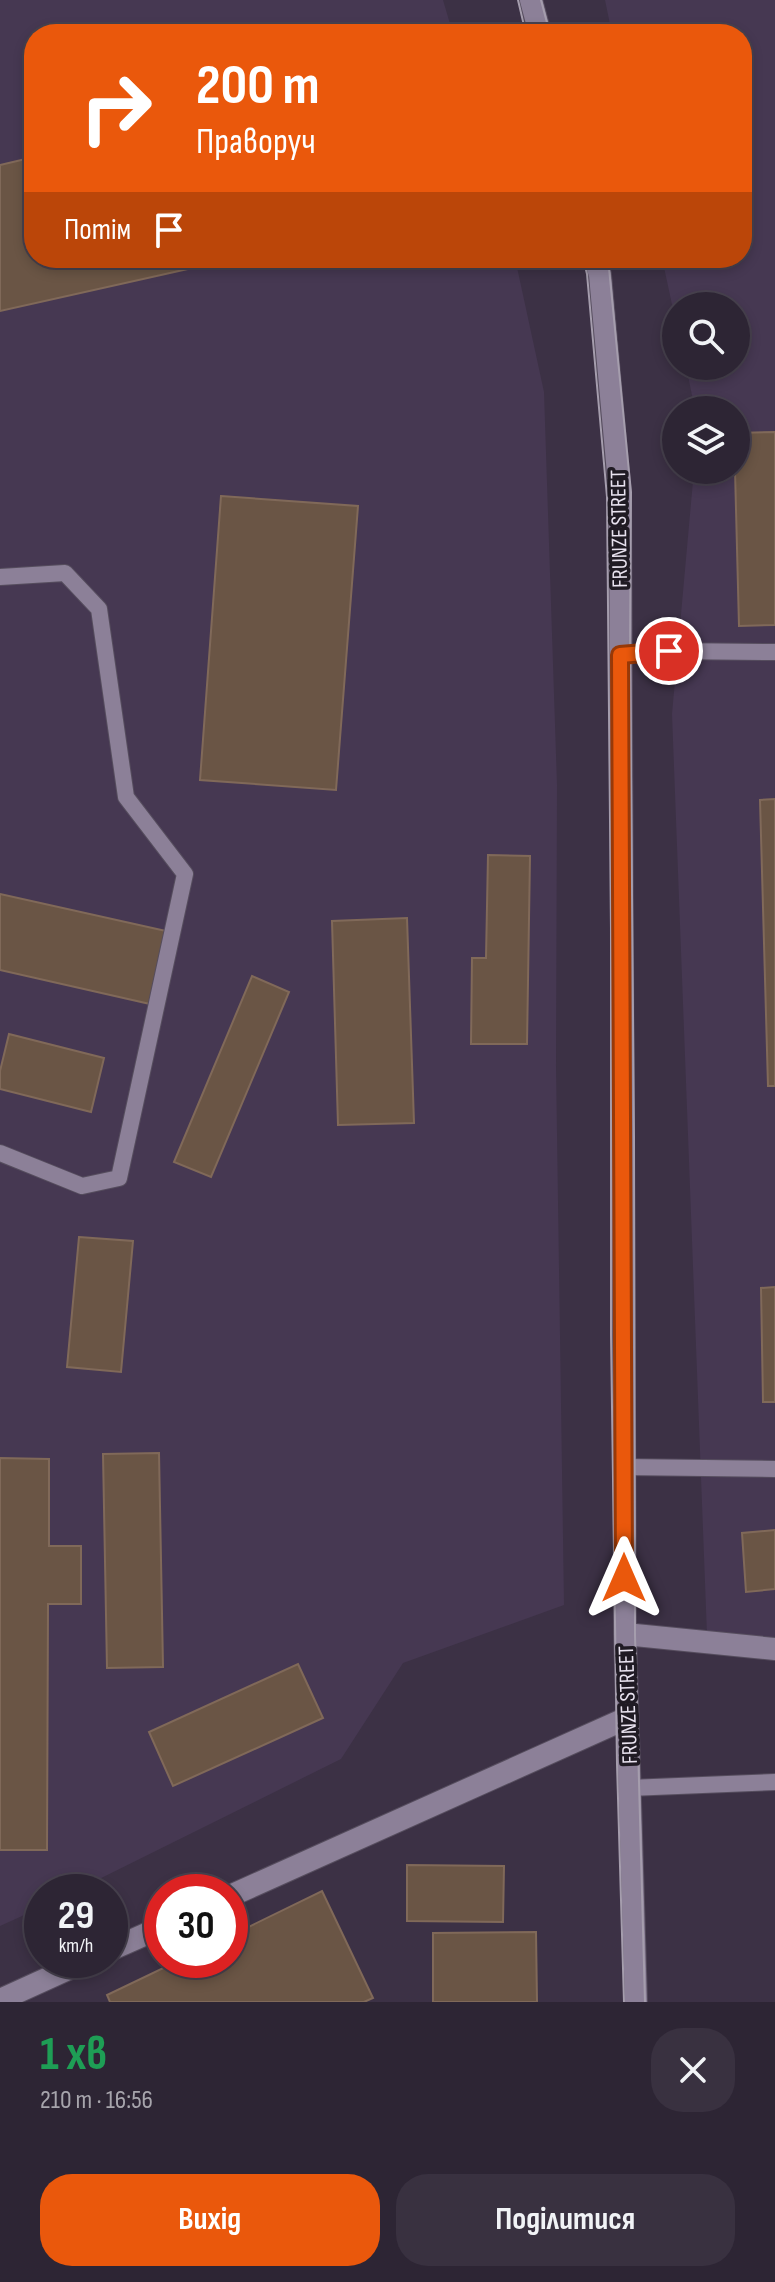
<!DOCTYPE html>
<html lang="uk">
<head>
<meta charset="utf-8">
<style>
  :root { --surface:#2d2534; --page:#393140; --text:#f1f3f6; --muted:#a7a5ac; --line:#48424f; --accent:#ea580c }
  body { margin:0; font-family:"Sofia Sans Condensed",sans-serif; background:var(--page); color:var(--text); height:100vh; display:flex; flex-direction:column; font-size:30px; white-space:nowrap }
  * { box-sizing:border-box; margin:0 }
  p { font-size:26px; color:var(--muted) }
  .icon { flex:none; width:44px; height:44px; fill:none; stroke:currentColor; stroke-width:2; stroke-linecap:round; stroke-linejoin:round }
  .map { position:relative; height:2002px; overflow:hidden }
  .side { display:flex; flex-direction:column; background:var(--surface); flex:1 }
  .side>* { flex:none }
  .guide { position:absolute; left:24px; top:24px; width:728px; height:244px; border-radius:32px; box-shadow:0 4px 12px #0003,0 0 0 2px var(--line); background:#ea580c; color:#fff; overflow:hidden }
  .buttons { position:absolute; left:662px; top:292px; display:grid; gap:16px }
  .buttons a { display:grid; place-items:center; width:88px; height:88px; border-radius:50%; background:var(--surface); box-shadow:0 4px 12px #0003,0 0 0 2px var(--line); font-size:40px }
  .speed { position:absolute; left:24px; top:1874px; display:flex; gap:16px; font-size:40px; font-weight:700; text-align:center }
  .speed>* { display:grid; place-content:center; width:104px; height:104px; border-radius:50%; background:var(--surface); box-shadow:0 4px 12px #0003,0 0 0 2px var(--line); line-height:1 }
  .speed small { font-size:20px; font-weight:400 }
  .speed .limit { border:12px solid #d22; background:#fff; color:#111 }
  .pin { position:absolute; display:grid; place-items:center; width:68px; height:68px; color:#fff; margin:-34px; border:4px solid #fff; border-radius:50%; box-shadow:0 2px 8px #0007 }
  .me { position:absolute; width:88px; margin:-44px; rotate:0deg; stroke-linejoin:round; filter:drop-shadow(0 0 6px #0008) }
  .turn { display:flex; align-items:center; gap:28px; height:168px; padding:0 40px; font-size:36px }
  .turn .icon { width:104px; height:104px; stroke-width:2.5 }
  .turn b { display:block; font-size:56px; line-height:68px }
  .then { display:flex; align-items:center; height:76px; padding:0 40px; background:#0003; gap:16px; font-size:30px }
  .round { display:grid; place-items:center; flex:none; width:84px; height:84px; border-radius:32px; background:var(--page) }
  .summary { display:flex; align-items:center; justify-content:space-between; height:136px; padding:0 40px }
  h1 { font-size:48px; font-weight:700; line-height:60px; color:#1e9e55 }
  .action { display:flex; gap:16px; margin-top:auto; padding:16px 40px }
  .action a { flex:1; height:92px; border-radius:32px; background:var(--accent); color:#fff; font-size:32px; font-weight:700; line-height:92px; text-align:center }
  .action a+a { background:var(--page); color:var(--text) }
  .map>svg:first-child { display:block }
</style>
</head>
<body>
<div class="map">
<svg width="775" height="2002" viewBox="0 0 775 2002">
  <rect width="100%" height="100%" fill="#3c3145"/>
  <path fill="#463852" d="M0,0h443l10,34h-419v224h481l29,134 13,393 -1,281 8,539 -161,58 -62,96 -268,133h-31v15l-42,19z
    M605,0h170v1642l-68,-7 -35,-921 22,-244h42v-60h-41l-9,-44h50v-60h-60v17l-14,-65h80v-224h-130z"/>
  <path fill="#6a5545" stroke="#806959" stroke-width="2" d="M34,157v101h203l-237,53v-146z
    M775,432v193l-36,1 -4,-156 1,-37z
    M221,496l137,10 -22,284 -136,-10z
    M775,799v287h-7l-8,-286z
    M488,855l42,1 -3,188h-56l1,-86h14z
    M0,894l166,37 -16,73 -150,-34z
    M407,918l7,205 -76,2 -6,-204z
    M252,976l37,16 -78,185 -37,-15z
    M9,1034l95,24 -13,54 -91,-23v-18z
    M79,1237l54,4 -12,131 -54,-5z
    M775,1287v115h-12l-2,-114z
    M159,1453l4,214 -56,1 -4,-214z
    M0,1458l49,1v87h32v58h-33l-1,246h-47z
    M775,1530v59l-29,3 -4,-59z
    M298,1664l25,54 -150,68 -24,-54z
    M407,1865l97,1 -1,56 -96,-1z
    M322,1891l51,107 -9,4h-254l-3,-7 73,-35h50v-24z
    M536,1932l1,70h-104v-69z"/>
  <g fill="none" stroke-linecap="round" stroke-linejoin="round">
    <g stroke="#564d5e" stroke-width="18">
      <path id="service" d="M0,577l65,-4 34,36 27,188 59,77 -66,304 -37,8 -82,-33
        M620,655l49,-4 106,1
        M624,1467l151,2
        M629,1788l146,-6"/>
    </g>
    <g stroke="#564d5e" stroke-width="24">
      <path id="minor" d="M531,0l9,34
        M595,258l5,17 20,220 5,1139 11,368
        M625,1634l150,15
        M230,1896l397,-178
        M110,1950l52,-23
        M0,2000l88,-40"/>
    </g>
    <use href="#service" stroke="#8c8098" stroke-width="16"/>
    <use href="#minor" stroke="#8c8098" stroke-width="22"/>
    <path stroke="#a59dad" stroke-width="2" d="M518,0l8,34
      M541,0l9,34
      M583,258l4,16 20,223 4,432v406l6,429 7,238
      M608,258l23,234 -1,162 4,482 1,499 10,367"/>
  </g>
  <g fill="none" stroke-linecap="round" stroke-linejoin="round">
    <g stroke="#983908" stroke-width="20">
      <path id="route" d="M624,1578l-4,-923 49,-4"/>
    </g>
    <use href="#route" stroke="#ea580c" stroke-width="14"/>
  </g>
  <g text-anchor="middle" stroke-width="7" stroke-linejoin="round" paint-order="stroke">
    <g font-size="22" fill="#e9e3f0" stroke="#201b24">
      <text transform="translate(618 529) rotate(-91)" y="8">FRUNZE STREET</text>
      <text transform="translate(627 1705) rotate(-92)" y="8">FRUNZE STREET</text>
    </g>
  </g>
</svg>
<div class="buttons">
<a><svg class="icon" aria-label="search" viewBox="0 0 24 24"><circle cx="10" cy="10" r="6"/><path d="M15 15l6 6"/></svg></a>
<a><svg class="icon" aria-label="layers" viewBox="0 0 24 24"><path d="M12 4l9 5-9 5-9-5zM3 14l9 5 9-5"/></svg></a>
</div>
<div class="speed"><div>29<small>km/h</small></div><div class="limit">30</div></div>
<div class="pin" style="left:669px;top:651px;background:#d93025"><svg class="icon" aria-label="arrive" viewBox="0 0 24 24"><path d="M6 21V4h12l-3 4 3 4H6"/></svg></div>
<svg class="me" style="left:624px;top:1578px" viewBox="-20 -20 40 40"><path d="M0-17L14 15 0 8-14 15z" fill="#ea580c" stroke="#fff" stroke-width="4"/></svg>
<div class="guide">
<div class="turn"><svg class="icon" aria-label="right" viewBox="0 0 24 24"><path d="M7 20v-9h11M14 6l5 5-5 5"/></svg><div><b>200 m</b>Праворуч</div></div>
<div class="then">Потім<svg class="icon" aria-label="arrive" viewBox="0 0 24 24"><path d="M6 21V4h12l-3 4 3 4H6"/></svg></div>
</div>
</div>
<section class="side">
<div class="summary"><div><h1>1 хв</h1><p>210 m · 16:56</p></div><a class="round"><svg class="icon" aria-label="close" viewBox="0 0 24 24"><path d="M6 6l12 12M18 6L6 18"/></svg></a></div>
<div class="action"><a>Вихід</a><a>Поділитися</a></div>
</section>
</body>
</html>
